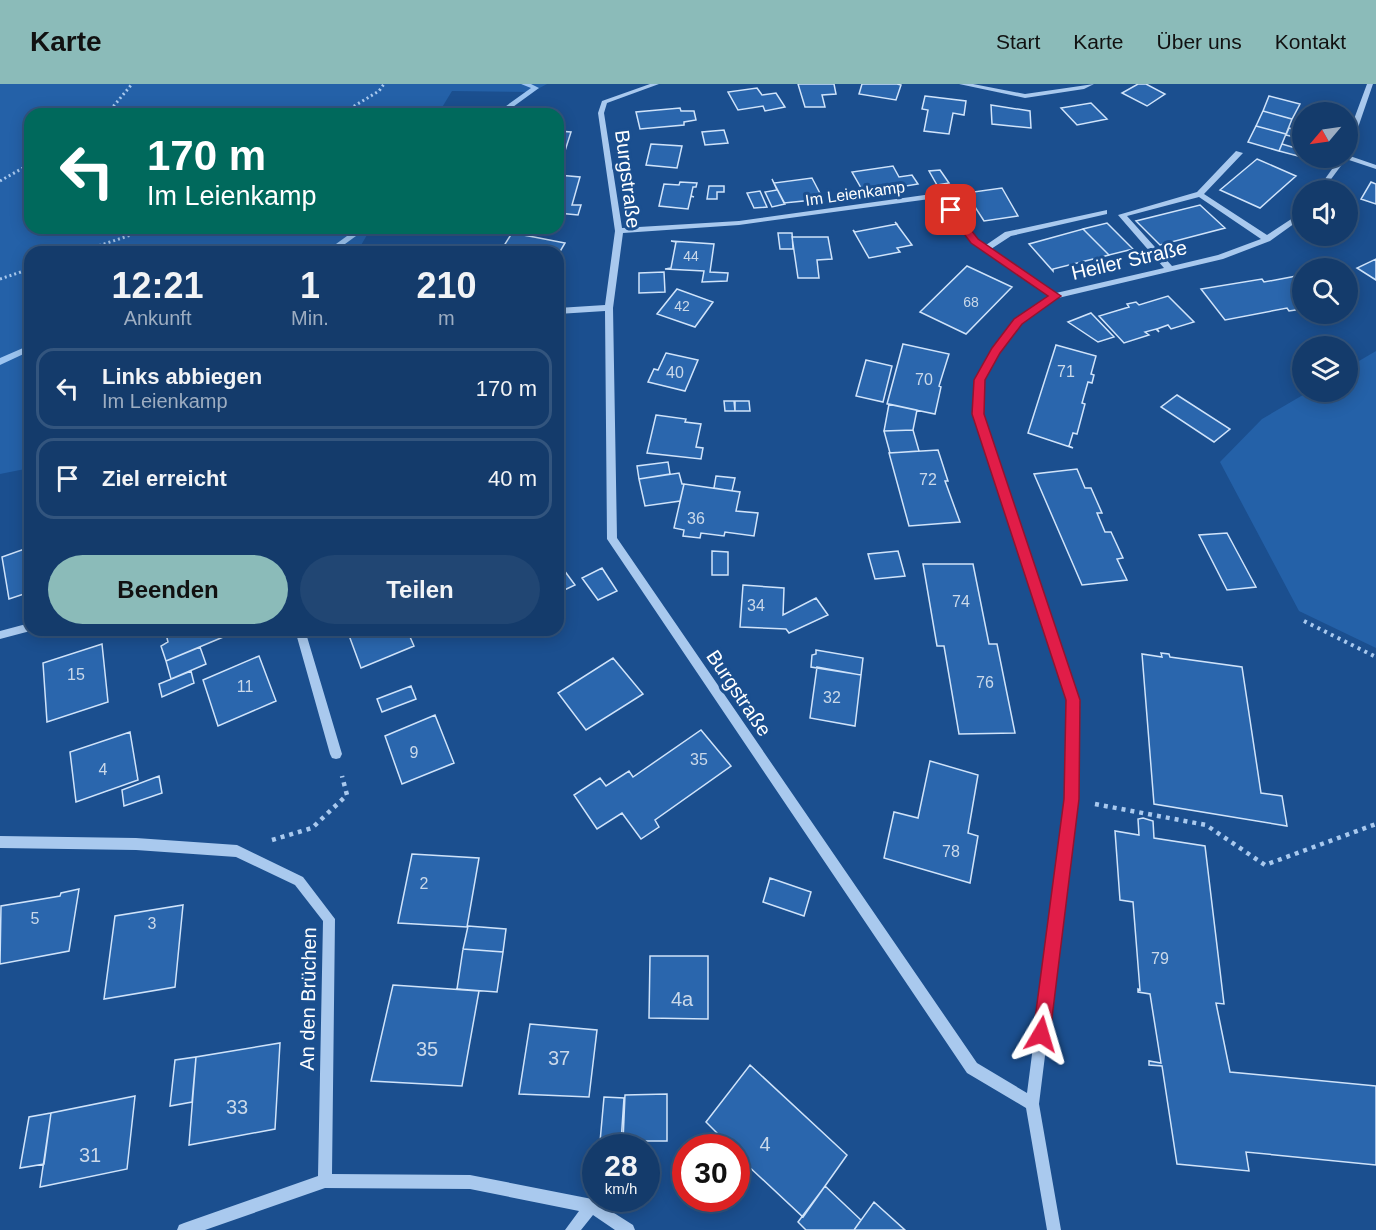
<!DOCTYPE html>
<html lang="de">
<head>
<meta charset="utf-8">
<style>
  :root { --surface:#143b6b; --page:#214673; --text:#f1f3f6; --muted:#9dadc1; --line:#33557e; --accent:#8bbbb9 }
  body { margin:0; font-family:Arial,sans-serif; background:var(--page); color:var(--text); height:100vh; display:flex; flex-direction:column; font-size:22px; white-space:nowrap }
  * { box-sizing:border-box; margin:0 }
  p { font-size:20px; color:var(--muted) }
  .icon { flex:none; width:33px; height:33px; fill:none; stroke:currentColor; stroke-width:2; stroke-linecap:round; stroke-linejoin:round }
  .map { position:relative; flex:1; overflow:hidden }
  .drawer { position:absolute; left:24px; top:162px; width:540px; height:390px; display:flex; flex-direction:column; background:var(--surface); border-radius:18px; box-shadow:0 3px 15px #0003,0 0 0 2px var(--line) }
  .drawer>* { flex:none }
  .banner { position:absolute; left:24px; top:24px; width:540px; height:126px; border-radius:18px; box-shadow:0 3px 15px #0003,0 0 0 2px var(--line); background:#00695c; color:#fff; overflow:hidden }
  .needle { width:39px; rotate:241deg }
  .buttons { position:absolute; left:1292px; top:18px; display:grid; gap:12px }
  .buttons a { display:grid; place-items:center; width:66px; height:66px; border-radius:50%; background:var(--surface); box-shadow:0 3px 15px #0003,0 0 0 2px var(--line); font-size:30px }
  .speed { position:absolute; left:582px; top:1050px; display:flex; gap:12px; font-size:30px; font-weight:700; text-align:center }
  .speed>* { display:grid; place-content:center; width:78px; height:78px; border-radius:50%; background:var(--surface); box-shadow:0 3px 15px #0003,0 0 0 2px var(--line); line-height:1 }
  .speed small { font-size:15px; font-weight:400 }
  .speed .limit { border:9px solid #d22; background:#fff; color:#111 }
  .pin { position:absolute; display:grid; place-items:center; width:51px; height:51px; color:#fff; margin:-26px; border-radius:12px; box-shadow:0 3px 9px #0006 }
  .me { position:absolute; width:66px; margin:-33px; rotate:7deg; stroke-linejoin:round; filter:drop-shadow(0 0 4px #0008) }
  .turn { display:flex; align-items:center; gap:21px; height:126px; padding:0 24px; font-size:27px }
  .turn .icon { width:78px; height:78px; stroke-width:2.5 }
  .turn b { display:block; font-size:42px; line-height:51px }
  .eta { display:flex; justify-content:space-evenly; align-items:center; height:102px; text-align:center }
  .eta b { font-size:36px; font-weight:800; line-height:42px }
  .button { display:flex; gap:12px; margin-top:auto; padding:12px 24px }
  .button a { flex:1; height:69px; border-radius:36px; background:var(--accent); color:#111; font-size:24px; font-weight:800; line-height:69px; text-align:center }
  .button a+a { background:var(--page); color:var(--text) }
  ul { padding:0; list-style:none }
  li { display:flex; align-items:center; gap:18px; height:81px; margin:0 12px 9px; padding:0 12px; border:3px solid var(--line); border-radius:18px }
  li div { flex:1 }
  li b { display:block; font-size:22px }
  li em { font-style:normal }
  header { display:flex; align-items:center; gap:36px; box-sizing:border-box; height:84px; padding:0 30px; background:var(--accent); color:#111 }
  header strong { font-size:28px }
  nav { display:flex; gap:33px; margin-inline-start:auto; font-size:21px }
  .map>svg:first-child { display:block }
</style>
</head>
<body>
<header>
<strong>Karte</strong>
<nav><a>Start</a><a>Karte</a><a>Über uns</a><a>Kontakt</a></nav>
</header>
<div class="map">
<svg width="1376" height="1146" viewBox="0 0 1376 1146">
  <rect width="100%" height="100%" fill="#1b4f8f"/>
  <path fill="#2461a8" d="M0,0h547l-15,8 -80,-1 -14,23h-408v114h341l-11,19 -8,5h-322v216l-30,6z
    M1376,267v297l-77,-37 -79,-149 42,-43 46,-27h39v-24z"/>
  <g fill="none" stroke-linecap="round" stroke-linejoin="round">
    <path fill="#9cc4f0" fill-rule="evenodd" d="M521,0h10l8,4 -36,26h-8l36,-26z
      M358,144h9l-33,24h-9z
      M30,261v6l-30,14v-7z"/>
  </g>
  <path fill="#2a66ad" stroke="#cfe3fa" stroke-width="1.5" d="M798,0h36l2,10 -14,1 3,12h-20z
    M862,0h35l4,1 -5,15 -37,-6z
    M1138,0h8l19,10 -18,12 -25,-13z
    M757,4l5,7 14,-2 9,14 -20,4 -2,-5 -25,4 -10,-18z
    M925,12l41,5 -2,14 -11,-2 -4,21 -25,-3 4,-21 -6,-1z
    M1269,12l31,8 -8,15 -29,-8z
    M1091,19l16,16 -30,6 -16,-17z
    M991,21l39,6 1,17 -39,-4z
    M680,24l1,3h13l2,9 -12,2v3l-44,4 -4,-17z
    M1263,27l29,8 -6,15 -30,-8z
    M1256,42l30,8 -7,17 -31,-9z
    M1289,44l13,4v7l-16,-4z
    M724,46l4,13 -23,2 -3,-13z
    M558,47l13,1 -7,22h-6z
    M651,60l31,2 -5,22 -31,-3z
    M1282,60l20,6v7l-23,-6z
    M1257,75l39,17 -36,32 -40,-18z
    M893,82l6,11 13,-2 6,9 -54,9 -12,-21z
    M940,86l9,13 -12,2 -8,-14z
    M558,91l22,2 -8,28h9l-3,10 -20,-2z
    M812,94l11,21 -39,4 -10,-20z
    M772,95l2,4 11,21 -13,3 -7,-15 12,-2z
    M680,98l17,1 -1,4h-3l-2,9 3,1 -3,-1 -3,13 -29,-3 5,-22 15,1z
    M1371,98l5,2v20l-15,-5z
    M709,102h15v6h-7v7h-10z
    M1002,104l16,28 -34,5 -18,-28z
    M760,107l7,16 -13,1 -7,-15z
    M1200,121l25,23 -65,17 -24,-24z
    M895,138l17,23 -15,3 3,4 -31,6 -16,-28 2,2 42,-8z
    M1107,139l26,26 -24,6 -26,-26z
    M1083,145l26,26 -56,14v2l-24,-27z
    M512,149l22,4 31,6 -7,12v-3h-58z
    M778,149h14l1,16h-13z
    M792,153h36l4,22 -15,1 2,18h-21z
    M671,157l43,3 -4,28 18,1 -1,8 -25,1 2,-11 -39,-2 6,-1 5,-26z
    M1376,175v21l-19,-12z
    M967,182l45,21 -46,47 -46,-22z
    M664,188l1,20 -26,1v-20z
    M1302,191v34l-13,2 -2,-3 -62,12 -24,-31 61,-10 2,3z
    M677,205l36,13 -18,25 -38,-13z
    M1168,212l26,26 -23,7 -3,-4 -11,4 2,3 -3,-3 -11,3 4,3 -25,8 -25,-27 30,-9 -2,-3 9,-2 3,3z
    M1091,229l23,24 -16,5 -30,-20z
    M903,260l46,10 -10,32 2,1 -6,27 -48,-10z
    M1056,261l40,11 -5,18 3,1 -2,8 -4,-1 -6,21 3,1 -8,30 -4,-1 -4,13 4,2 -45,-15z
    M666,269l32,7 -13,31 -37,-9 6,-13 4,1z
    M866,276l26,6 -9,36 -27,-6z
    M1177,311l53,34 -16,13 -53,-35z
    M724,317h10l1,10h-10z
    M735,317h14l1,10h-15z
    M889,320l28,6 -4,20 -29,1z
    M656,331l30,4 -1,3 16,2 -5,23 7,1 -2,11 -54,-6z
    M913,346l6,21 -29,2 -6,-22z
    M938,366l10,31h-3l15,41 -51,4 -20,-73z
    M668,378l2,12 -31,5 -2,-13z
    M1077,385l8,19h6l11,25h-5l8,19h6l12,26 -6,1 10,21 -45,5 -48,-111z
    M679,389l3,11h2l-4,17 -35,5 -6,-27z
    M716,392l19,2 -3,13 -18,-3z
    M684,400l56,8 -4,19 22,2 -4,23 -29,-4 -1,4 -23,-3 -1,5 -17,-2 1,-6 -10,-2z
    M1227,449l29,54 -29,3 -28,-55z
    M30,463v45l-21,7 -7,-42z
    M712,467l16,1v23h-16z
    M898,467l7,25 -30,3 -7,-25z
    M558,478l17,23 -17,8z
    M923,480h50l16,80h8l18,89 -56,1 -15,-88h-7z
    M602,484l15,23 -19,9 -16,-22z
    M743,501l41,3 -1,27 33,-17 12,17 -39,18 -3,-4 -46,-2z
    M165,546h75l-74,31 -5,-15 7,-4z
    M347,546h60l7,16 -53,22z
    M102,560l6,58 -61,20 -4,-59z
    M200,563l6,17 -35,15 -5,-18z
    M816,566l47,8 -2,17 -50,-8 1,-12 4,-1z
    M1161,569l8,1 1,3 72,10 19,126 21,3 5,30 -133,-22 -12,-150 20,3z
    M259,572l17,45 -58,25 -15,-46z
    M613,574l30,36 -57,36 -28,-37z
    M817,583l44,8 -6,51 -45,-8z
    M191,587l3,12 -32,14 -3,-13z
    M411,602l5,13 -34,13 -5,-13z
    M435,631l19,48 -52,21 -17,-48z
    M701,646l30,36 -76,54 4,7 -18,12 -19,-26 -25,16 -23,-34 26,-17 6,8 23,-15 4,6z
    M130,648l8,48 -62,22 -6,-50z
    M930,677l48,14 -10,58 10,3 -8,47 -86,-25 10,-46 24,6z
    M159,692l3,17 -38,13 -2,-16z
    M1143,734l10,3 1,17 51,8 19,158 -8,-1 14,69 146,14v79l-130,-13 3,19 -72,-7 -15,-98 -13,-1v-4l12,2 -11,-69 -12,-2v-3l2,1 -7,-88 -13,-2 -5,-69 24,4 -1,-16z
    M412,770l67,4 -12,69 -69,-4z
    M770,794l41,14 -7,24 -41,-14z
    M79,805l-10,62 -69,13 1,-58 59,-10 1,-3z
    M183,821l-8,82 -71,12 11,-83z
    M468,842l38,3 -3,23 -40,-3z
    M463,865l40,3 -6,40 -40,-3z
    M650,872h58v63l-59,-1z
    M393,901l86,6 -17,95 -91,-5z
    M530,940l67,6 -8,67 -70,-3z
    M280,959l-5,86 -86,16 7,-88z
    M196,973l-4,45 -22,4 5,-46z
    M750,981l97,90 -44,62 -58,-54 -9,-11v-4h-4l-26,-26z
    M667,1010v47h-44l2,-46z
    M135,1012l-8,73 -87,18 11,-74z
    M604,1013l20,1 -3,44h-21z
    M51,1029l-7,51 -24,4 9,-51z
    M825,1102l36,34 -7,10h-48l-8,-8z
    M874,1118l31,28h-51z"/>
  <g fill="none" stroke-linecap="round" stroke-linejoin="round">
    <path stroke="#a9c9ee" stroke-width="3" stroke-dasharray="2 3" stroke-linecap="butt" d="M107,30l25,-30
      M341,30l38,-23 5,-7
      M0,97l30,-17
      M80,168l72,-24
      M0,195l30,-10"/>
    <path stroke="#a9c9ee" stroke-width="4" stroke-dasharray="3 4.5" stroke-linecap="butt" d="M1304,537l72,36"/>
    <path stroke="#a9c9ee" stroke-width="4.5" stroke-dasharray="4 5" stroke-linecap="butt" d="M1095,720l111,21 59,40 111,-41
      M272,756l40,-12 35,-33 -5,-19"/>
    <path fill="#a9c9ee" fill-rule="evenodd" d="M650,0h9l-52,19 -3,10 18,115 117,-7 200,-28h3l35,46 9,6 19,-13 102,-22v4l-96,22 -20,13 65,44 108,-25 -46,-53 79,-23 39,-41 7,2 -39,41 63,41 35,-23v6l-32,23 -47,18 -165,39 -37,26 -23,29 -15,27 -1,33 96,287 -1,99 -38,305 22,126h-14l-21,-122 -59,-35 -360,-534 -2,-228 -47,3v-6l47,-3 10,-74 -17,-118 4,-12zM1199,113l62,42 -43,16 -46,11 -45,-50zM937,114l34,45 78,53 -34,24 -23,29 -17,31 -1,33 94,287 -3,99 -38,294 -50,-30 -360,-525 -4,-230 10,-75 116,-8z
      M959,0h14l52,10 69,-10 -10,5 -59,9z
      M1367,0h6l-22,64 -4,2v-12z
      M1347,71l29,10v4l-30,-10 -23,31h-6l23,-32h7z
      M30,539v7h4l-34,9v-8z
      M295,546h10l37,124 -2,4 -4,1 -4,-1 -2,-4z
      M0,752l136,2 101,7 66,32 32,42 -3,255 138,1 122,24 41,26 2,5h-20l-22,-15 -12,15h-16l14,-19 -109,-22 -145,-1 -120,42h-28l2,-5 5,-2 134,-47 5,-255 -28,-36 -59,-28 -100,-7 -136,-2z"/>
  </g>
  <path fill="#e11d48" stroke="#92132f" stroke-width="1.5" d="M948,124h6l24,31 83,57 -39,28 -22,29 -15,27 -1,34 96,286 -1,99 -29,235 -3,6 -6,3 -6,-3 -2,-6 31,-235 2,-99 -94,-286 2,-34 18,-32 22,-29 34,-23 -77,-53 -25,-33z"/>
  <g text-anchor="middle" stroke-width="6" stroke-linejoin="round" paint-order="stroke">
    <g font-size="14" fill="#cad9ea">
      <text x="691" y="177">44</text>
      <text x="971" y="223">68</text>
      <text x="682" y="227">42</text>
    </g>
    <g font-size="16" fill="#fff" stroke="#1b4f8f">
      <text transform="translate(855 109) rotate(-8)" y="6">Im Leienkamp</text>
    </g>
    <g font-size="16" fill="#cad9ea">
      <text x="1066" y="293">71</text>
      <text x="675" y="294">40</text>
      <text x="924" y="301">70</text>
      <text x="928" y="401">72</text>
      <text x="696" y="440">36</text>
      <text x="961" y="523">74</text>
      <text x="756" y="527">34</text>
      <text x="76" y="596">15</text>
      <text x="985" y="604">76</text>
      <text x="245" y="608">11</text>
      <text x="832" y="619">32</text>
      <text x="414" y="674">9</text>
      <text x="699" y="681">35</text>
      <text x="103" y="691">4</text>
      <text x="951" y="773">78</text>
      <text x="424" y="805">2</text>
      <text x="35" y="840">5</text>
      <text x="152" y="845">3</text>
      <text x="1160" y="880">79</text>
    </g>
    <g font-size="20" fill="#fff" stroke="#1b4f8f">
      <text transform="translate(628 95) rotate(83)" y="7">Burgstraße</text>
      <text transform="translate(1129 176) rotate(-13)" y="7">Heiler Straße</text>
      <text transform="translate(739 609) rotate(56)" y="7">Burgstraße</text>
      <text transform="translate(308 915) rotate(-89)" y="7">An den Brüchen</text>
    </g>
    <g font-size="20" fill="#cad9ea">
      <text x="682" y="922">4a</text>
      <text x="427" y="972">35</text>
      <text x="559" y="981">37</text>
      <text x="237" y="1030">33</text>
      <text x="765" y="1067">4</text>
      <text x="90" y="1078">31</text>
    </g>
  </g>
</svg>
<div class="buttons">
<a><svg class="needle" viewBox="-14 -14 28 28"><path d="M0-13l5 13h-10z" fill="#e53935"/><path d="M0 13l5-13h-10z" fill="#9dadc1"/></svg></a>
<a><svg class="icon" aria-label="sound" viewBox="0 0 24 24"><path d="M4 9h4l5-4v14l-5-4H4zM17 9q2 3 0 6"/></svg></a>
<a><svg class="icon" aria-label="search" viewBox="0 0 24 24"><circle cx="10" cy="10" r="6"/><path d="M15 15l6 6"/></svg></a>
<a><svg class="icon" aria-label="layers" viewBox="0 0 24 24"><path d="M12 4l9 5-9 5-9-5zM3 14l9 5 9-5"/></svg></a>
</div>
<div class="speed"><div>28<small>km/h</small></div><div class="limit">30</div></div>
<div class="pin" style="left:951px;top:126px;background:#d93025"><svg class="icon" aria-label="arrive" viewBox="0 0 24 24"><path d="M6 21V4h12l-3 4 3 4H6"/></svg></div>
<svg class="me" style="left:1041px;top:950px" viewBox="-20 -20 40 40"><path d="M0-17L14 15 0 8-14 15z" fill="#e11d48" stroke="#fff" stroke-width="4"/></svg>
<div class="banner">
<div class="turn"><svg class="icon" aria-label="left" viewBox="0 0 24 24"><path d="M17 20v-9H6M10 6l-5 5 5 5"/></svg><div><b>170 m</b>Im Leienkamp</div></div>
</div>
<section class="drawer">
<div class="eta">
<div><b>12:21</b><p>Ankunft</p></div>
<div><b>1</b><p>Min.</p></div>
<div><b>210</b><p>m</p></div>
</div>
<ul>
<li><svg class="icon" aria-label="left" viewBox="0 0 24 24"><path d="M17 20v-9H6M10 6l-5 5 5 5"/></svg><div><b>Links abbiegen</b><p>Im Leienkamp</p></div><em>170 m</em></li>
<li><svg class="icon" aria-label="arrive" viewBox="0 0 24 24"><path d="M6 21V4h12l-3 4 3 4H6"/></svg><div><b>Ziel erreicht</b></div><em>40 m</em></li>
</ul>
<div class="button"><a>Beenden</a><a>Teilen</a></div>
</section>
</div>
</body>
</html>
